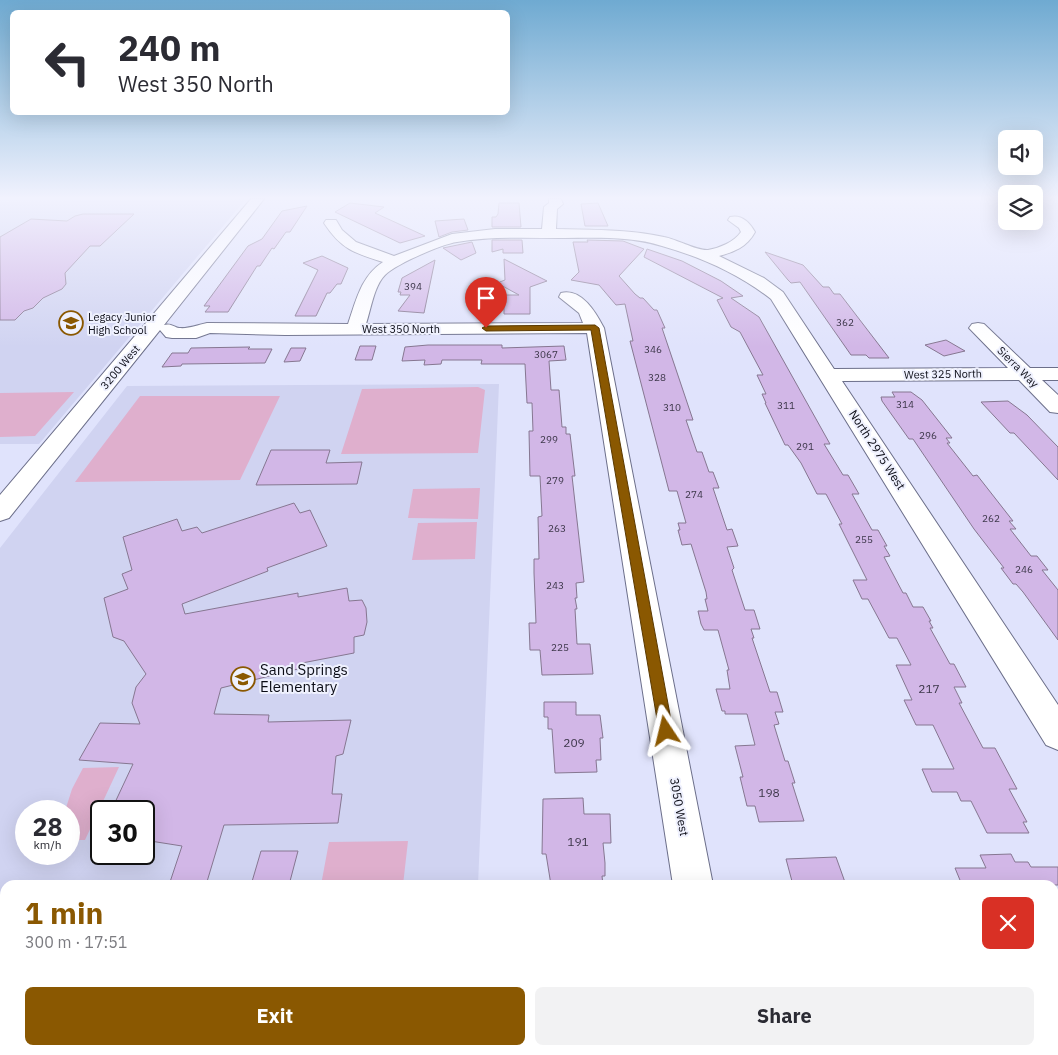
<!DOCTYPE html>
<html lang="en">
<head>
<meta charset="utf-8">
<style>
  :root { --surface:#fff; --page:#f2f2f3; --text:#2b2b33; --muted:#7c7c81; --accent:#8a5801 }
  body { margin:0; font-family:"IBM Plex Sans",sans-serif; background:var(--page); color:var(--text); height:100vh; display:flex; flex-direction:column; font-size:19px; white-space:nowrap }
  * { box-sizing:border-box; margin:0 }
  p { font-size:16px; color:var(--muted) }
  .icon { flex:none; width:28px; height:28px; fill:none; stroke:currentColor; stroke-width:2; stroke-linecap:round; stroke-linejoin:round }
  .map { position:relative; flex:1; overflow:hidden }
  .sheet { position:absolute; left:0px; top:880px; width:1059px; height:175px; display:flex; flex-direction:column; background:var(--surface); border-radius:15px 15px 0 0; box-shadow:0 5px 20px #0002 }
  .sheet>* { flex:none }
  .hud { position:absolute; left:10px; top:10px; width:500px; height:105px; border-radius:8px; box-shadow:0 5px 20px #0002; background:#fff; color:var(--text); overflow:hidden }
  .fabs { position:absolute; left:998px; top:130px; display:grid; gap:10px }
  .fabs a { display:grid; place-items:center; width:45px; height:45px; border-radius:8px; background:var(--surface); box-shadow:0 5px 20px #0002; font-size:25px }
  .speed { position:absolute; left:15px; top:800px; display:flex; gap:10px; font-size:25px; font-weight:700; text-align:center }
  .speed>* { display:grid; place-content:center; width:65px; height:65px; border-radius:50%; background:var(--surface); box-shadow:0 5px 20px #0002; line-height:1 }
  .speed small { font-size:12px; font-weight:400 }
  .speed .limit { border:2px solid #111; border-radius:8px; background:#fff; color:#111 }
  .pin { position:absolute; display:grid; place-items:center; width:42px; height:42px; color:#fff; margin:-51px -21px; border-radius:50% 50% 50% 0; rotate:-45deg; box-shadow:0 0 5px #0007 }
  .pin .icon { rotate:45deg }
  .me { position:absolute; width:55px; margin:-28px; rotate:350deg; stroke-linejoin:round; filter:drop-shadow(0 0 4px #0008) }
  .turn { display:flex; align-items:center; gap:18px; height:105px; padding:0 25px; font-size:22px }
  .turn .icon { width:65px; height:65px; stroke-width:2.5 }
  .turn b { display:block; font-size:35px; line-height:42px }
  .round { display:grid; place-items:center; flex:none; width:52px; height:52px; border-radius:8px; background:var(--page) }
  .summary { display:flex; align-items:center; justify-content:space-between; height:85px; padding:0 25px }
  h1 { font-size:30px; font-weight:700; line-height:38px; color:var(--accent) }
  .action { display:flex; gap:10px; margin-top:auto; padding:10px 25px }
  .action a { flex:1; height:58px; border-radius:8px; background:var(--accent); color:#fff; font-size:20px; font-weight:700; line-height:58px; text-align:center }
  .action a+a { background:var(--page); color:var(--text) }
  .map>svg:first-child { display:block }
</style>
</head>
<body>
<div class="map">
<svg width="1058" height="1055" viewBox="0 0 1058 1055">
  <rect width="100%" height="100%" fill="#e0e3fc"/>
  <path fill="#d0d3f1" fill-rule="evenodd" d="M246,199l-207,245h-39v-242z
    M499,384l-21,501h-473v165h466v5h-471v-507l127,-162zM26,811h43v43h-43zM101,811h43v43h-43z"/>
  <path fill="#dfafcd" d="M478,387l7,3 -7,63 -137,1 21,-65z
    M74,392l-39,44 -35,1v-44z
    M140,396h140l-40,84 -165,2z
    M480,488l-2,31 -70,-1 5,-29z
    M477,522l-2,37 -63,1 6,-37z
    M119,767l-34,73h-16v-29h-4l7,-22 11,-21z
    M408,841l-5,44h-82l8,-43z
    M354,1050h109v5h-110z"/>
  <path fill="#d2b7e7" stroke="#867791" d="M350,203l34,4 -9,6 50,23 -25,7 -65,-31z
    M499,203h20l2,24h-29v-10h4l2,-3z
    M598,203l10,23h-23l-4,-22z
    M307,206l-17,26h-4l-12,17 -2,-1 -12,18h-3l-29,46h-23l5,-6h-6l44,-60 14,-7 20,-28z
    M83,214h51l-34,32h-10l-25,27 1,11 -4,5 -19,9 -10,10 -9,3 -9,9h-15v-83l31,-18 36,2 8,-5z
    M464,219l4,11 -16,2 -13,5 -4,-16z
    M492,240h30l1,13h-20v-4l-11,3z
    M587,240l36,1 21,8 -25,27 16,18 5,4h3l11,12h3l8,18h-3l31,92h-7l11,32h5l7,20h4l6,16h-6l14,42 5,-1 6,17 -11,1 7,21 -2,2 13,40h9l6,19h-9l3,9h-2l18,54h7l6,20h-8l4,12 -5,1 11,36h3l7,22h-3l12,38 -45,1 -4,-16h-8l-7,-29h3l-8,-31 20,-1 -8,-31h-22v-3h-3l-6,-22h14l-3,-19h2l-11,-40h-14l-3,-6 -3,-13h10l-3,-12h2l-1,-7 -15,-48 -9,1 -4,-15h2l-2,-7h8l-9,-32h-8l-39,-150h3l-8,-37 -9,1 -17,-20 -28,-5 8,-8 -6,-30h15z
    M472,242l4,11 -15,7 -18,-12z
    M647,249l35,12 39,20 22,15 -12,2 28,19 71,127h-6l19,31h5l11,19h-7l20,36h6l9,16h-3l6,10 -6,1 19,36h3l7,14h10l8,14h-2l4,7h-3l20,36h4l12,23h-12l8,16h-3l24,45h12l22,41h-8l18,33h-4l6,11h-42l-16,-32h-10l-4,-9h-25l-10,-23h32l-21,-44h-17l-12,-25h8l-16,-35h15l-14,-27h-8l-21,-39h-6l-9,-19h14l-28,-56h3l-16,-30h-9l-16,-31 -13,-18h-3l-20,-42h1l-4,-9h4l-9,-19h6l-23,-43 -9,-5 -14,-27 6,-2 -79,-41z
    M765,252l38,13 20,22h6l5,7h6l49,64h-20l-3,-3h-15l-51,-73 -9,1 -3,-3z
    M322,256l26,12 -7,16h-4l-7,9h-3l-11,23h-21l23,-46 -15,-7z
    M504,259l43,22 -17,6v27h-26v-19h15l-22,-12 8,-3z
    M435,260l-11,53 -26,-2 12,-16h-10l1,-3h-3l4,-14z
    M946,340l19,11 -21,5 -19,-11z
    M428,345h74v3l62,-2 2,14 -17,1 2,29h8l3,37h4v7h4l5,42h-3l12,106 -8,1 1,15h-2l2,11h-2l2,35h13l3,30 -51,1 -2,-25h-10l-1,-27h7l-2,-50v-14h5l-1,-42 4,-1 -2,-40h-10l-1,-45h4l-1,-28h-5l-2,-39h-44l1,-4h-40l-1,4 -17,1 1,-5 -23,1 3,-14z
    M360,346h16l-4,14h-17z
    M250,347l-2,2h24l-7,14 -83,1 -1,2 -19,1 10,-14h16l3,-5z
    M291,348h15l-6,13 -16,1z
    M892,392h19l11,8 30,38h-6l4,5h-3l26,33 4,-1 36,46h-4l7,8h-6l21,27h6l11,14h-6l16,20v50l-35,-48 -7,-8h-3l-12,-16h3l-30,-39 -61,-90h-4l-27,-38 -1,-4h14z
    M1008,401l19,14 31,32v33l-44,-47h-4l-29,-31z
    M271,450h59l-4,13 36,-1 -5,22 -101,1z
    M294,503l6,10 10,-3 17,36 -60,22 1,3 -86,33 3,10 113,-21v4l49,-9 2,13 13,-1 4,8 1,14 -3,13 -10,2v16l-52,10v5l-81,20 -7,26 55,1 -1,7 83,-2 -8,34 -7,2 -4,38h10l-4,29 -114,2 -18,60h-37l13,-39 -38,-6v-29h-33l22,-47 -54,-4 21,-37 40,1 -8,-21 4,-16 10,-13 -22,-33 -11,-4 -9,-39 24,-9 -6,-15 10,-4 -9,-33 54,-18 5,12 15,-4 5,6z
    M544,702h32v13h24l3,23h-3l1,22h-5l1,12 -42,1 -3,-44h-4v-12h-4z
    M583,798l1,16h26l1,29h-8l2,20v13h-3l1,9h-52l-5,-31h-4l1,-55z
    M261,851h37l-9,34h-38z
    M1011,854l4,8h13l3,5h27v18h-96l-7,-17h31l-6,-13z
    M836,857l10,28h-53l-7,-26z"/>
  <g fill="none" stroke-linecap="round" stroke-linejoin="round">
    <g stroke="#6c6f8a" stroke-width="2">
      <path id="minor" d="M251,199h13l-100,126c7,-2 10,2 15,3 10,1 18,-3 28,-5l141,1c8,-23 13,-48 35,-62 -29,-9 -42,-13 -59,-39l2,-3h10l6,10 14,12 38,14 58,-22 43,-5h47l2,-22 5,-4v-4h12l2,5 -6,5 -1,20c37,1 72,0 108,8 12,2 33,14 44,13 12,-2 26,-8 33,-18l-2,-4 -11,-8 2,-3c12,-3 20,6 25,15 -8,15 -21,20 -36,24l45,22 19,14 51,77 174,-1 -39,-40 3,-4 6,-1 6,1 46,44h28v12h-16l16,15v18l-8,-1 -31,-32 -177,1 216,324v45l-12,-5 -275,-446c-32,-25 -70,-42 -109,-53 -31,-10 -66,-8 -98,-8 -36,0 -71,-2 -107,4 -15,2 -61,22 -72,33 -11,11 -14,34 -19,49l217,-1 -4,-10 -20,-16 2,-4c21,-5 35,20 43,35l109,557h-40l-86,-552 -302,2 -75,-2 -14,5h-24l-6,-1 -6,-7 -151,188 -9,3v-26z
        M1054,1007h4v46l-12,-3h8z
        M715,1050h58l-2,5h-58z"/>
    </g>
    <use href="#minor" fill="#fff" fill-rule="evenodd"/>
  </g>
  <linearGradient id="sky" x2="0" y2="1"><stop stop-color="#6faad1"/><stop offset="0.57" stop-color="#f1f2fe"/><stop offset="1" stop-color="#f1f2fe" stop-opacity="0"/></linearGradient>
  <rect width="1058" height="347" fill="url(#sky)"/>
  <path fill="#8a5801" stroke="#5a3901" d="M595,325l4,3 74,403 -2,5 -5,2 -5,-2 -2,-5 -68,-401 -105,1 -4,-3 4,-2z"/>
  <defs>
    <g id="school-ring" transform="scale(1.25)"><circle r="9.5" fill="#eff1fe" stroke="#8a5801" stroke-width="1.5"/><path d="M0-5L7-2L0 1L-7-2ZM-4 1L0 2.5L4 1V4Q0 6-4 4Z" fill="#8a5801"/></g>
  </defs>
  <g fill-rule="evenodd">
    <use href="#school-ring" x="71" y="323"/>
    <use href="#school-ring" x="243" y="679"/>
  </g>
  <g text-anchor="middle" stroke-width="4" stroke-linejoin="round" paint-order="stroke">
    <g font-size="10" fill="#3d374a">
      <text x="413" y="290">394</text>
      <text x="845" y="326">362</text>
      <text x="653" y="353">346</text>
      <text x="546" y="358">3067</text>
      <text x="657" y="381">328</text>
      <text x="905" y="408">314</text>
      <text x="786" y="409">311</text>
      <text x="672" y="411">310</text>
      <text x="928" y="439">296</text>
      <text x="549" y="443">299</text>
      <text x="805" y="450">291</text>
      <text x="555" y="484">279</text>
      <text x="694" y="498">274</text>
      <text x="991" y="522">262</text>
      <text x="557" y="532">263</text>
      <text x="864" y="543">255</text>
      <text x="1024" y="573">246</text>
      <text x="555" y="589">243</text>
      <text x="560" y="651">225</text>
    </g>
    <g font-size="11" fill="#0b0c16" stroke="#eff1fe" text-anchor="start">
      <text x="88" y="321">Legacy Junior<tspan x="88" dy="13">High School</tspan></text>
    </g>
    <g font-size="11" fill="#0b0c16" stroke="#eff1fe">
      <text x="401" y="333">West 350 North</text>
      <text transform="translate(120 367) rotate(-50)" y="4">3200 West</text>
      <text transform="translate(1018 367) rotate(45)" y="4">Sierra Way</text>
      <text transform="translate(943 374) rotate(-1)" y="4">West 325 North</text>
    </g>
    <g font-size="12" fill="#0b0c16" stroke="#eff1fe">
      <text transform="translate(877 450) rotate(57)" y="4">North 2975 West</text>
      <text transform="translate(679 807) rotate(80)" y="4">3050 West</text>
    </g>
    <g font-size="12" fill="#3d374a">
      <text x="929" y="693">217</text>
      <text x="574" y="747">209</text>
      <text x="769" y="797">198</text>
      <text x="578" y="846">191</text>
    </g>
    <g font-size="15" fill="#0b0c16" stroke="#eff1fe" text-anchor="start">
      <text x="260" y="675">Sand Springs<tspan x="260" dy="17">Elementary</tspan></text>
    </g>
  </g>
</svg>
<div class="fabs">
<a><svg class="icon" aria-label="sound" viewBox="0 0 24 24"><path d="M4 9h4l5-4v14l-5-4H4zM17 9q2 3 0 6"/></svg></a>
<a><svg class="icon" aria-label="layers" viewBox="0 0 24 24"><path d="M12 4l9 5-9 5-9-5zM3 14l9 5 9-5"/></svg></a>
</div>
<div class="speed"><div>28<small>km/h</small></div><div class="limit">30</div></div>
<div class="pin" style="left:486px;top:328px;background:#d93025"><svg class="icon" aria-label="arrive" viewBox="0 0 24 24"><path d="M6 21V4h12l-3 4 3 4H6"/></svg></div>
<svg class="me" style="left:666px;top:731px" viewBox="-20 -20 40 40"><path d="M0-17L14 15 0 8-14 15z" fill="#8a5801" stroke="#fff" stroke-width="4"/></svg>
<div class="hud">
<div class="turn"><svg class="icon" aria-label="left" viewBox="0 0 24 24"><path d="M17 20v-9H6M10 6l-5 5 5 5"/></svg><div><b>240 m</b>West 350 North</div></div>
</div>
<section class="sheet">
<div class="summary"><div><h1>1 min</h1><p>300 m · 17:51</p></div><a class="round" style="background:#d93025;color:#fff"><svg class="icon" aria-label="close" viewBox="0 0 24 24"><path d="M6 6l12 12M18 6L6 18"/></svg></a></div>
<div class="action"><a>Exit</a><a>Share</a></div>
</section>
</div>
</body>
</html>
